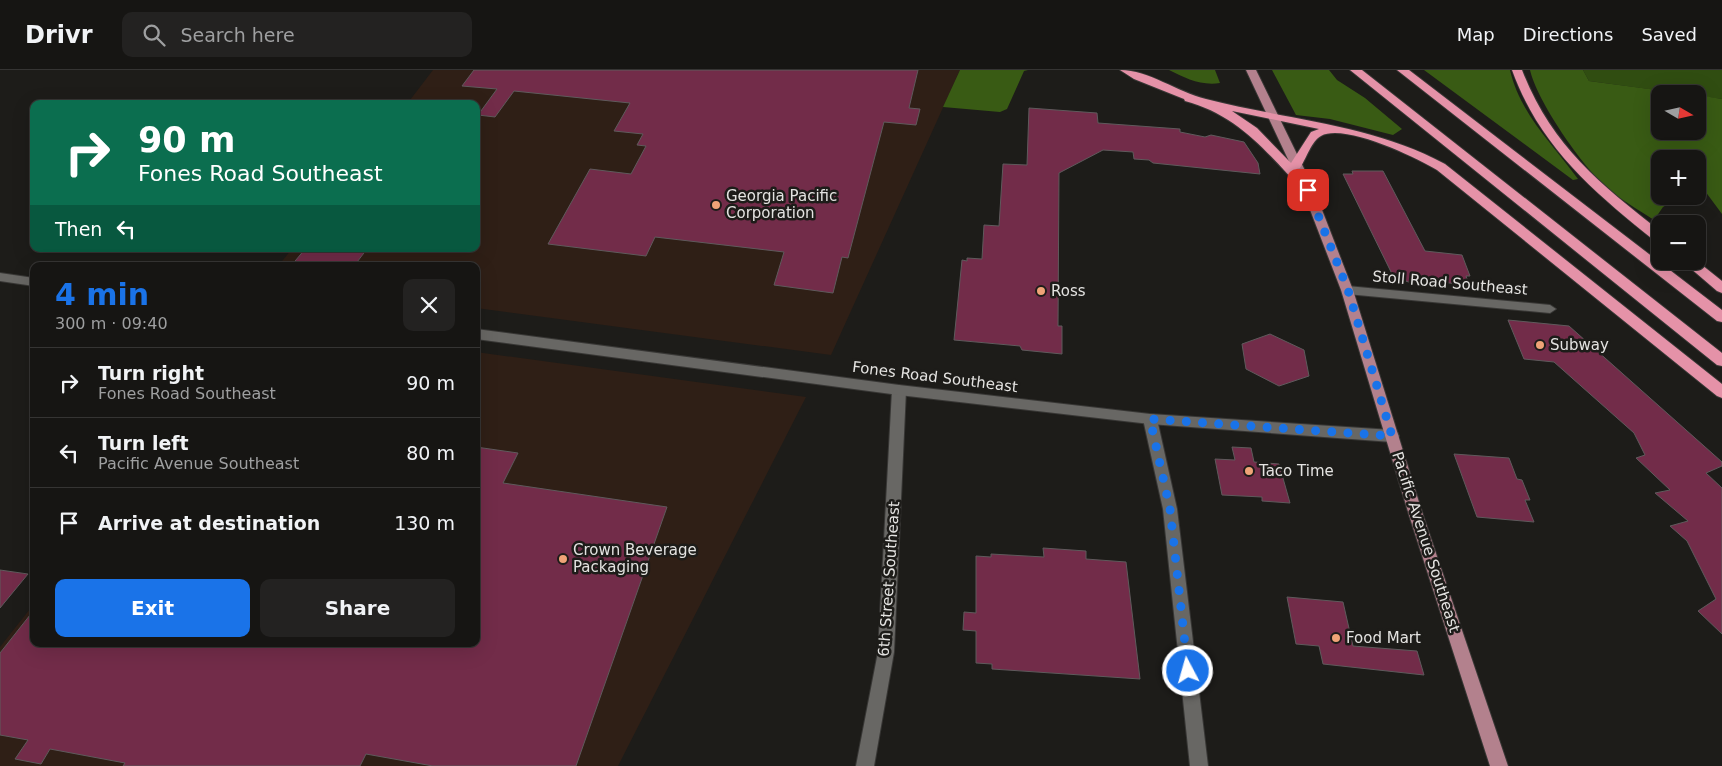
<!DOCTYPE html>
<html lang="en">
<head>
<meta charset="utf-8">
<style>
  :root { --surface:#161513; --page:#232221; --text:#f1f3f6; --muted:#9e9fa0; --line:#353433; --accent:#1a73e8 }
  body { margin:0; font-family:"DejaVu Sans",sans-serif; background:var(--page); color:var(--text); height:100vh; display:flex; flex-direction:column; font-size:19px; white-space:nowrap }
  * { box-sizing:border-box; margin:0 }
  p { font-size:16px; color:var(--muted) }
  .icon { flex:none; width:28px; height:28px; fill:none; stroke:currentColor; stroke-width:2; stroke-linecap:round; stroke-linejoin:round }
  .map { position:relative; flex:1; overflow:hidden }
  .sheet { position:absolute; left:30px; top:192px; width:450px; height:385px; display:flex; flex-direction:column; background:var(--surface); border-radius:10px; box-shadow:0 5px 20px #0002,0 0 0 1px var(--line) }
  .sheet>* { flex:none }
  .top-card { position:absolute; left:30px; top:30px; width:450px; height:152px; border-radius:10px; box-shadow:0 5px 20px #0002,0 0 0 1px var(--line); background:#0b6e4f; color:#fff; overflow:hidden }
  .needle { width:32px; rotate:99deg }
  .buttons { position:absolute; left:1651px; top:15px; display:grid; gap:10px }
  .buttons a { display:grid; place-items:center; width:55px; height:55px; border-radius:10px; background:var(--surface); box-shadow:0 5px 20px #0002,0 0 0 1px var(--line); font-size:25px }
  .pin { position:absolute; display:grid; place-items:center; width:42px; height:42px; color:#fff; margin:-21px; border-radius:10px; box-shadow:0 2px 8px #0006 }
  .me { position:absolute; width:55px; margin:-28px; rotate:354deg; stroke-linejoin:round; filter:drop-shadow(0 0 4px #0008) }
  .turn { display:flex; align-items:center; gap:18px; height:105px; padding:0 25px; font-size:22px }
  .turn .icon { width:65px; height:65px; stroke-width:2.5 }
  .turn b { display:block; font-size:35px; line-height:42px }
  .then { display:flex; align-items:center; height:48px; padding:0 25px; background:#0003; gap:10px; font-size:19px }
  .round { display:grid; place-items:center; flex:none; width:52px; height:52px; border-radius:10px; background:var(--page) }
  .headline { display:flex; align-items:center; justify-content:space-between; height:85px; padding:0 25px }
  h1 { font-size:30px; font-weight:700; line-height:38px; color:var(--accent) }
  .action { display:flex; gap:10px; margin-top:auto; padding:10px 25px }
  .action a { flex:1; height:58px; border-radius:10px; background:var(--accent); color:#fff; font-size:20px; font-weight:700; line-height:58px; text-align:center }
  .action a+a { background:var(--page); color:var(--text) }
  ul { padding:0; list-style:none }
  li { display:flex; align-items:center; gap:15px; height:70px; padding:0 25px; border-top:1px solid var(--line) }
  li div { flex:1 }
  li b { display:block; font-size:19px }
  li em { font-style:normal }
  header { display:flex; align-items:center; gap:30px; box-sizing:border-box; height:70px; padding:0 25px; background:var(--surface); border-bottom:1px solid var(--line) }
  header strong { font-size:24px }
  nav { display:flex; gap:28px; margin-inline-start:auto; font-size:18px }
  .search { width:350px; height:45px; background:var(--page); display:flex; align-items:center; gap:12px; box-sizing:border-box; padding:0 18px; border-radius:10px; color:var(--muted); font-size:19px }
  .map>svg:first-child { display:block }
</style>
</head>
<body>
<header>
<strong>Drivr</strong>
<div class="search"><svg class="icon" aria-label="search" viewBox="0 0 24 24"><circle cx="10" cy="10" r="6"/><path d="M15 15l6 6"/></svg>Search here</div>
<nav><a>Map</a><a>Directions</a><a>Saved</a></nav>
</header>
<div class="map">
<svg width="1722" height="696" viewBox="0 0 1722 696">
  <rect width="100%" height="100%" fill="#1d1c19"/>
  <path fill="#2f1f16" d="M433,0h527l-129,285 -355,-47v-42h-198l14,-17h184v-145h-69z
    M476,282l330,45 -188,369h-618v-119l34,-43v40h442z"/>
  <path fill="#304d11" d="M1583,0h139v29l-133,-18z"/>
  <path fill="#395b14" d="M960,0h68l-4,1 -17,38 -7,3 -57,-5z
    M1169,0h46l5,13c-19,3 -35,-5 -51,-13z
    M1272,0h57l8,10 28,18 37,31 -9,6 -63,-16 -34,-4z
    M1424,0h86c10,44 43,74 68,109l-5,1z
    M1530,0h53l6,11 98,13h-27v37h38v-36l24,4v115l-20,-27 -4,2v-30h-38v37h22l-19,11 -9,13c-15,-10 -33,-20 -47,-32 -25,-22 -70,-87 -77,-118z"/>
  <path fill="#722c49" stroke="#5f5a5c" d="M474,0h444l-9,38 11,1 -4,16 -32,-3 -36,136 -6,-1 -9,36 -59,-8 10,-33 -129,-15 -9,19 -98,-12 42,-75 41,5 15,-28 -9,-1 6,-11 -29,-3 16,-28 -116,-12 -19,26 -17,-2 19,-26 -35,-3z
    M1029,38l68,5 1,10 82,6v3l25,5 6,-2 33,7 14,21 2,11 -107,-11 -4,-3 -15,-1 -1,-7 -30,-2 -44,23 -1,153h4v28l-40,-4 -2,-4 -66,-6 8,-80 5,1v-3l15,1 2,-34 15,1 4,-62 24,1z
    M1352,101h31l42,80 37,4 8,21h-4l3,9 -59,-6 1,4 -18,-7 -50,-102h10z
    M305,179h62l-13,17h-63z
    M1508,250l61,6 153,136v4l-16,7 16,15v146l-24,-23 18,-12 -29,-58 -17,-15 18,-5 -33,-28 15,-3 -34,-32 9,-3 -11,-22 -80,-71 -30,-3z
    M1270,264l34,16 5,26 -30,10 -33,-17 -4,-25z
    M476,377l42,6 -15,30 164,24 -91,259h-143l-67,-12 -6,12h-237l2,-3 -75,-14 -9,15 -26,-5 13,-19 -28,-5v-82l34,-43v34h442z
    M1232,377l19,1 3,14 25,2 11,39 -28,-2v-4l-40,-2 -7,-36 20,1z
    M1454,384l55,4 8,21 5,1 8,20h-5l9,22 -57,-5z
    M1043,478l43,3v8l40,3 14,117 -148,-10v-5l-16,-1v-32l-13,-1 1,-18 12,1v-57l15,1v-3l53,3z
    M0,500l28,4 -28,34z
    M1287,527l56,5 10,44 64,5 7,24 -101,-11 -4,-18 -23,-2z"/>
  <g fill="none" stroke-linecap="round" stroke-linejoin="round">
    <g stroke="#383735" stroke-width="2">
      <path id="minor" d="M1347,216l203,19 6,4 -6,4 -203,-19 -6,-4z
        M899,315l7,5 -12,262 -20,114h-18l22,-114 14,-262z
        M1150,344l5,1 2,4 20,90 31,257h-18l-27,-257 -20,-90 2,-4z"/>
    </g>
    <g stroke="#383735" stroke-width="2">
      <path id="tertiary" d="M0,203l34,5v8l-34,-5z
        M476,259l423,56 251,29 242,16 5,2 2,4 -2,4 -5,2 -242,-18 -251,-29 -423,-56z"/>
    </g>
    <g stroke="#383735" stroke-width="2">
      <path id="primary" d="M1246,0h10l58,119 39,101 70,225 85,251h-18l-81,-251 -68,-225 -39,-101z"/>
    </g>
    <g stroke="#383735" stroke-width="2">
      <path id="motorway" d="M1120,0c29,0 57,22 86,29 81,21 165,25 239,65l277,220v14l-5,-2 -280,-226c-22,-13 -93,-47 -116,-34 -9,4 -15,23 -21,32l-4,1 18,20 -2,3h-8c-36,-39 -66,-77 -119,-91l-1,-2 -50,-20zM1232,41l87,18 -8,3 -20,31 -34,-35z
        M1350,0h12l360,283v13l-5,-1z
        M1397,0h12l313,240v12l-5,-1z
        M1512,0h10c29,75 77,113 138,161v11l-5,-1c-62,-50 -115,-94 -143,-171z
        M1682,191h15l25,20v12l-5,-2z"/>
    </g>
    <use href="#minor" fill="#686764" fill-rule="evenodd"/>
    <use href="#tertiary" fill="#686764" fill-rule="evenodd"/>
    <use href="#primary" fill="#b3818d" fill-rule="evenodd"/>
    <use href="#motorway" fill="#e592a8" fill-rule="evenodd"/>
  </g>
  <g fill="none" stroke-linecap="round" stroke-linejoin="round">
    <path stroke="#1a73e8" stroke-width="9" stroke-dasharray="0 16.2" d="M1188,601l-18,-162 -20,-90 242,17 -44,-146 -40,-100"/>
  </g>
  <g fill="#efa377" stroke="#1d1c19" stroke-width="2">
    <circle cx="716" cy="135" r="5"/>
    <circle cx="1041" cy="221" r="5"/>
    <circle cx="1540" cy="275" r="5"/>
    <circle cx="1249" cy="401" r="5"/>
    <circle cx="563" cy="489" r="5"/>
    <circle cx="1336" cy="568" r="5"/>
  </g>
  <g text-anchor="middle" stroke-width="5" stroke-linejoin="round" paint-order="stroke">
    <g font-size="15" fill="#e4e3e1" stroke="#1d1c19" text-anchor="start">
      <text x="726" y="131">Georgia Pacific<tspan x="726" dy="17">Corporation</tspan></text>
      <text x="1051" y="226">Ross</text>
      <text x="1550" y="280">Subway</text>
      <text x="1259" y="406">Taco Time</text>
      <text x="573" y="485">Crown Beverage<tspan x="573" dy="17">Packaging</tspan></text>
      <text x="1346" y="573">Food Mart</text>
    </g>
    <g font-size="15" fill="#e4e3e1" stroke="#1d1c19">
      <text transform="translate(1450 213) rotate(5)" y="5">Stoll Road Southeast</text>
      <text transform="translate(935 307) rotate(7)" y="5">Fones Road Southeast</text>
      <text transform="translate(1426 472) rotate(72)" y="5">Pacific Avenue Southeast</text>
      <text transform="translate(889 509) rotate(-86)" y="5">6th Street Southeast</text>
    </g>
  </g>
</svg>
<div class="buttons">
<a><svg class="needle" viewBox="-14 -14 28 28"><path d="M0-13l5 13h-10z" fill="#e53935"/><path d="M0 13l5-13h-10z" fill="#9e9fa0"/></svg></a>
<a>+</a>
<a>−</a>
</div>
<div class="pin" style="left:1308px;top:120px;background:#d93025"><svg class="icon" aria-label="arrive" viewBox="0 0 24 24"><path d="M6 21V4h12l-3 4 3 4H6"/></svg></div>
<svg class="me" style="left:1188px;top:601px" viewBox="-20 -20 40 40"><circle r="17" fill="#1a73e8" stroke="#fff" stroke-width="3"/><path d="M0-11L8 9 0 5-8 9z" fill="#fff"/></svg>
<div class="top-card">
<div class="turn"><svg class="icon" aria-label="right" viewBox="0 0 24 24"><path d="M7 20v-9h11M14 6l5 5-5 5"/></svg><div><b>90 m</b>Fones Road Southeast</div></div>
<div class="then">Then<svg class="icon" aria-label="left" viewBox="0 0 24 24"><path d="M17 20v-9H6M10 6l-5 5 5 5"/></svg></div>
</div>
<section class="sheet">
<div class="headline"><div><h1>4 min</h1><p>300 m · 09:40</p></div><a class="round"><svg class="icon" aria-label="close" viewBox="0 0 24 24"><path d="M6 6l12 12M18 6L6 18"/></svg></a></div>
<ul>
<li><svg class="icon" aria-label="right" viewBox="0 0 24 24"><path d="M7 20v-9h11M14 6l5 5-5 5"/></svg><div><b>Turn right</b><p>Fones Road Southeast</p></div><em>90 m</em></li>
<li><svg class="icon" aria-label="left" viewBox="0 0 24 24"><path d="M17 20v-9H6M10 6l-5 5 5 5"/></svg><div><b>Turn left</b><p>Pacific Avenue Southeast</p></div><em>80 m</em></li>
<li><svg class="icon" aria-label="arrive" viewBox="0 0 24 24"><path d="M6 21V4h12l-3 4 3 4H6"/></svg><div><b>Arrive at destination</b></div><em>130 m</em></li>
</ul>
<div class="action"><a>Exit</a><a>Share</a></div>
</section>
</div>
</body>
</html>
